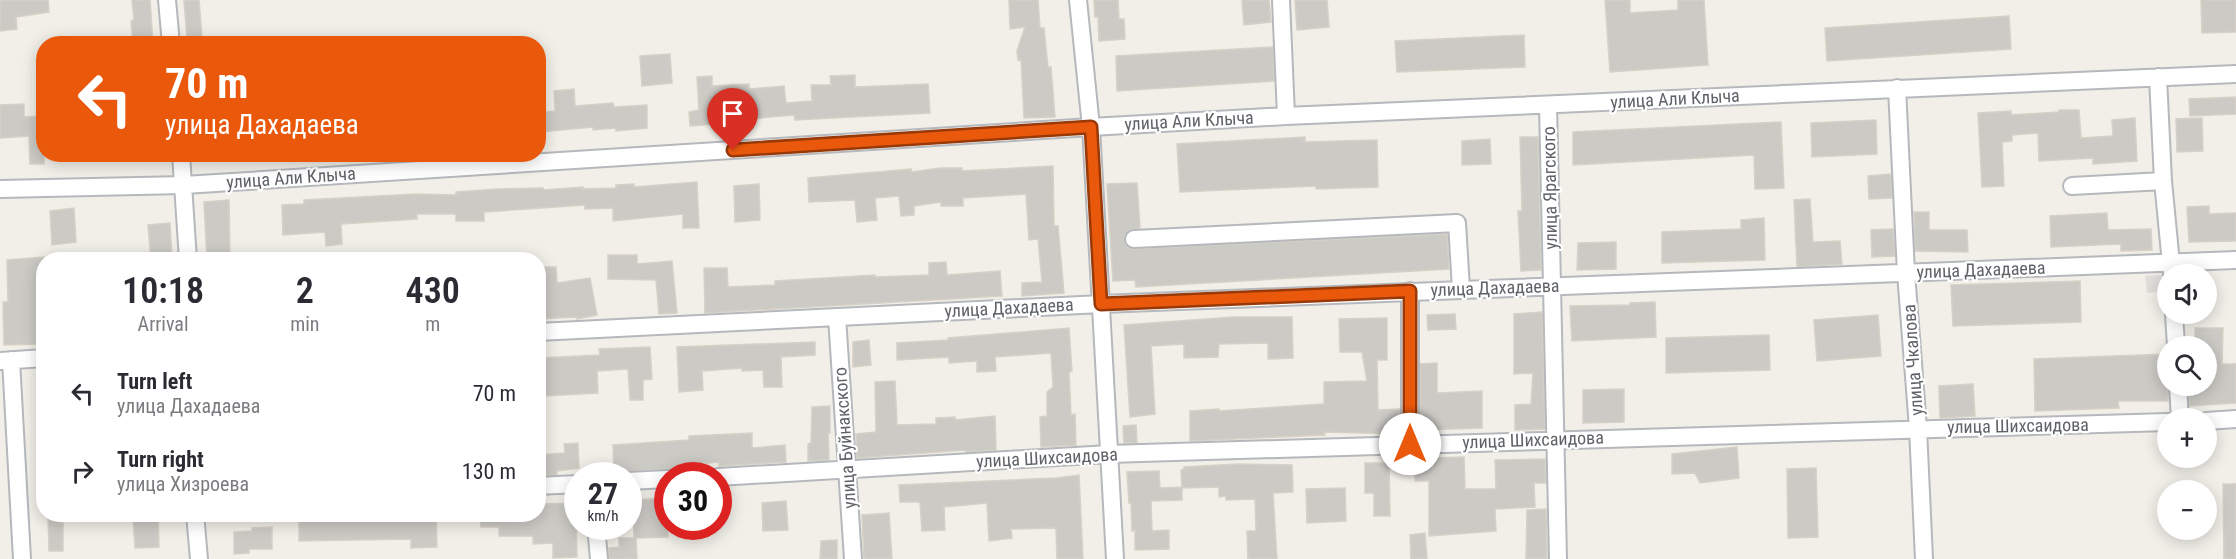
<!DOCTYPE html>
<html lang="en">
<head>
<meta charset="utf-8">
<style>
  :root { --surface:#fff; --page:#f2f2f3; --text:#2b2b33; --muted:#7c7c81 }
  body { margin:0; font-family:"Roboto Condensed",sans-serif; background:var(--page); color:var(--text); height:100vh; display:flex; flex-direction:column; font-size:22px; white-space:nowrap }
  * { box-sizing:border-box; margin:0 }
  p { font-size:20px; color:var(--muted) }
  .icon { flex:none; width:33px; height:33px; fill:none; stroke:currentColor; stroke-width:2; stroke-linecap:round; stroke-linejoin:round }
  .map { position:relative; flex:1; overflow:hidden }
  .sheet { position:absolute; left:36px; top:252px; width:510px; height:270px; display:flex; flex-direction:column; background:var(--surface); border-radius:24px; box-shadow:0 3px 15px #0003 }
  .sheet>* { flex:none }
  .top-card { position:absolute; left:36px; top:36px; width:510px; height:126px; border-radius:24px; box-shadow:0 3px 15px #0003; background:#ea580c; color:#fff; overflow:hidden }
  .controls { position:absolute; left:2157px; top:264px; display:grid; gap:12px }
  .controls a { display:grid; place-items:center; width:60px; height:60px; border-radius:50%; background:var(--surface); box-shadow:0 3px 15px #0003; font-size:30px }
  .speed { position:absolute; left:564px; top:462px; display:flex; gap:12px; font-size:30px; font-weight:700; text-align:center }
  .speed>* { display:grid; place-content:center; width:78px; height:78px; border-radius:50%; background:var(--surface); box-shadow:0 3px 15px #0003; line-height:1 }
  .speed small { font-size:15px; font-weight:400 }
  .speed .limit { border:9px solid #d22; background:#fff; color:#111 }
  .pin { position:absolute; display:grid; place-items:center; width:51px; height:51px; color:#fff; margin:-62px -26px; border-radius:50% 50% 50% 0; rotate:-45deg; box-shadow:0 0 6px #0007 }
  .pin .icon { rotate:45deg }
  .me { position:absolute; width:66px; margin:-33px; rotate:0deg; stroke-linejoin:round; filter:drop-shadow(0 0 4px #0008) }
  .turn { display:flex; align-items:center; gap:21px; height:126px; padding:0 30px; font-size:27px }
  .turn .icon { width:78px; height:78px; stroke-width:2.5 }
  .turn b { display:block; font-size:42px; line-height:51px }
  .eta { display:flex; justify-content:space-evenly; align-items:center; height:102px; text-align:center }
  .eta b { font-size:36px; font-weight:600; line-height:42px }
  ul { padding:0; list-style:none }
  li { display:flex; align-items:center; gap:18px; height:78px; padding:0 30px }
  li div { flex:1 }
  li b { display:block; font-size:22px }
  li em { font-style:normal }
  .map>svg:first-child { display:block }
</style>
</head>
<body>
<div class="map">
<svg width="2236" height="559" viewBox="0 0 2236 559">
  <rect width="100%" height="100%" fill="#f1efe8"/>
  <path fill="#e0deda" d="M2162,275l1,16 -16,2 -2,-17z"/>
  <path fill="#cccac5" stroke="#d6d1c6" stroke-width="1.5" d="M0,0h48l1,12 -33,5 1,12 -17,2z
    M132,0h18l3,44h-20l-2,-23 3,-1z
    M184,0h15l3,37 -15,2z
    M1009,0h29l2,28h4l4,39h3l4,50 -31,1 -3,-59 -3,1 -1,-9 8,-24 -15,2z
    M1094,0h24l1,19h5l1,20 -26,2 -1,-24h-3z
    M1242,0h27l2,22 -27,3z
    M1295,0h32l2,27 -32,3z
    M1605,0h25v13l48,-3v-10h26l4,65 -98,7z
    M2201,0h35v32l-34,1z
    M2009,16l2,33 -184,12 -2,-33z
    M1524,35l1,32 -128,5 -2,-31z
    M1273,47l1,34 -157,10 -1,-35z
    M670,54l2,29 -30,3 -2,-30z
    M855,75v12l73,-3 2,29 -135,7 -1,-5 -79,7v2l-25,2 -1,-14 10,-2 -2,-33 15,-1v10l37,-2v5l35,-3 2,17 26,-2 -1,-16h20l-1,-9z
    M574,89l1,17 38,-3 1,4 33,-2v23l-31,3v-3l-23,2v-3l-52,5 -1,-19 15,-2 -1,-20z
    M2236,97v17l-46,2 -1,-17z
    M24,104v13l20,-1v48h-14l-1,-28 -29,2v-33z
    M2059,110h20l2,28 32,-2 -1,-16 23,-2 2,43 -44,3v-6l-54,3 -1,-28 -26,2v6l-10,1 2,44 -22,1 -4,-74 33,-2v4l48,-3z
    M2202,118l1,33 -26,1 -1,-33z
    M1876,120l1,34 -65,3 -1,-34z
    M1781,122l3,66 -29,1 -1,-34 -181,10v-33z
    M1305,137v5l72,-2 1,47 -62,2v-3l-136,6 -3,-48z
    M1520,137h18l3,133 -20,1 -3,-60h4z
    M1490,139l1,25 -29,1v-24z
    M1053,166l1,60h4l6,67 -42,3v-13l20,-1 -4,-43 -9,1 -3,-46 -63,4v8h-22v-4l-27,4v9l-13,1 -2,-20 -24,2 2,22 -20,2 -2,-22 -46,2 -1,-24 103,-9 1,3 28,-4h22v3z
    M1891,174l1,24 -23,1 -1,-23z
    M697,182l2,46h-16v-14l-70,7v-13l-28,1v-4l-101,7v9h-28v-7h-39v5l-76,5 1,20 -16,2 -1,-14 -42,3 -1,-30 22,-1v-4l112,-6 40,1v-3l42,-3 45,-1v2l40,-3v2l33,-1v-3l18,-1v3z
    M1137,183l3,45 -11,2 -5,5 1,9 5,5 317,-15 2,35 -313,18 -1,-7 -22,1 -6,-97z
    M759,184l1,36 -25,2 -1,-36z
    M1810,199l3,43 27,-1 2,23 -45,3 -3,-67z
    M229,200l1,60h-23l-3,-58z
    M2209,206v8l27,-1v28l-47,1 -2,-35z
    M74,208l2,34 -24,3 -2,-34z
    M1914,212h15v18h38l1,22 -53,-1z
    M2107,213l1,17 43,-1 1,21 -31,1v-7l-70,3 -1,-31z
    M1764,218l1,42 -103,3v-31l79,-3v-9z
    M170,223l2,37h-21l-3,-35z
    M1893,229l2,27 -23,1 -1,-27z
    M1616,242v27l-39,1 1,-27z
    M608,255h29v9l35,-3 5,52 -18,1 -3,-34 -48,-1z
    M44,257v34l-5,1 2,52 -37,1 -1,-43h5l-1,-42z
    M946,262l1,13 53,-4 2,25 -297,17 -1,-45h23l1,19 47,-2v-4l100,-6v2l54,-2v-12z
    M540,267h16l1,16 33,-5 7,37 -20,4v-2l-39,2z
    M2080,281l1,41 -128,4 -2,-41z
    M1655,302l1,35 -84,4 -2,-35 60,-1v-2z
    M1542,312l3,117 -30,1v-25l16,-1 2,-31 -19,1v-60z
    M1455,314l1,15 -28,1 -1,-15z
    M1878,315l3,41 -64,5 -3,-41z
    M1234,317h58l1,41 -25,1v-16l-49,1 -1,13 -34,1v-14l-33,2 4,68 -25,3 -6,-92z
    M1387,318v42h-10l1,50 22,-1v22h-3v3l-73,-2 1,3 -135,6v-30l29,-2v2l105,-7v-22l43,-1 -5,-29h-22l-1,-33z
    M1069,328l3,43 -3,1 2,43 4,-1 1,31 -35,2 -1,-30 7,-1v-24l6,-5 -2,-34 -56,4 1,14 -19,1v-11l-28,2v-6l-52,3v-17l51,-3v-2z
    M2195,328h28l-1,36h14v39l-46,3 -2,-20h18v-40h-11z
    M1769,335l1,35 -104,3v-35z
    M869,340l2,25 -18,2v-25z
    M815,342v13l-34,2 1,30h-18l-1,-17 -21,1v-3l-40,3 1,19 -24,2 -2,-45z
    M650,347l2,32 -9,1v20h-13l-2,-31 -31,2 1,22 -53,3v-3l-7,1v-36l62,-3 -1,-6z
    M2168,354v47h-50l1,7 -84,3 -1,-52z
    M1437,363v30l45,-2v37l-62,2v-66z
    M895,381l2,44 39,-1v-6l19,-1v3l40,-4 1,34 -30,2v-2l-109,8 -1,-24 20,-2 -1,-50z
    M1973,384l2,32 -35,2 -1,-32z
    M1624,389v33l-41,1v-33z
    M830,406v27h-2l1,27 -21,1v-17l3,-1 1,-36z
    M1136,425l1,18h-13l-1,-17z
    M752,433v15l33,-3 1,17 -67,4v-4l-33,3v5l-12,1 -7,-2 -40,2 -8,5h-5l-1,-31 76,-5v-4z
    M578,443l1,25 -22,3v4h-19v-20l27,-2 -1,-9z
    M1737,447l2,31 -39,5 -5,-10 -23,1v-20z
    M1464,457l1,32h31l-1,-29 50,-1 1,24h-12l1,24 -40,2 1,22 -67,5v-55h-14v-17h14v-6z
    M1365,463h24l1,53h-16v-23h-9z
    M1238,464l54,1 1,27 -20,1 4,66h-29l-1,-28h9l-1,-32 -29,1v-4l-7,1v-10l-37,1 -1,-18 3,-1v-2z
    M1816,468l2,69 -30,1 -1,-69z
    M1159,471l1,17 22,-1v13l-31,1 1,30 17,-1v19l-34,1v-20l-3,1 -1,-28h-2l-2,-31z
    M1079,475l4,84h-26l-1,-31 -45,1 1,9 -23,3 -2,-38 -43,4 1,23 -23,1 -2,-29h-20l-1,-17 157,-7z
    M2223,484h13v75h-12z
    M1345,488l1,33 -39,2 -1,-34z
    M668,498v39l-32,1 1,21h-28v-11l10,-1v-9h15l-1,-38z
    M786,501l2,29 -25,1 -1,-28z
    M576,503l1,54 -24,1v-15l-20,1v-8h-34v-9h-18l-1,-13h58v-10z
    M1546,509l1,50h-21l1,-49z
    M889,513l3,46h-28l-2,-44z
    M48,514h12v9h3v28h-14z
    M133,514h25l1,33 -24,1z
    M436,514l1,33 -26,1v-9l-112,2v-20l37,-1v-3z
    M272,527v22h-23v4l-15,1v-22l18,-1v-3z
    M1425,533l2,26h-16l-1,-24z
    M837,540v19h-17l1,-18z"/>
  <g fill="none" stroke-linecap="round" stroke-linejoin="round">
    <g stroke="#b5b8bc" stroke-width="20">
      <path id="street" d="M167,0l4,44
        M1078,0l13,127 24,432
        M1281,0l5,116
        M2158,77l5,104 9,93
        M1897,88l9,185 12,155 6,131
        M1548,105l10,454
        M181,154l7,106
        M2072,186l91,-5
        M0,189l184,-4 907,-58 195,-11 950,-42
        M1134,239l323,-16 4,66
        M1410,291v153
        M2174,314l2,32
        M837,317l16,242
        M538,332l563,-28 1135,-44
        M11,360l11,199
        M1,361l43,-3
        M2178,386l2,32
        M2206,421l30,-2
        M718,477l391,-23 1059,-32
        M628,481l40,-2
        M538,486l40,-2
        M195,514l4,45
        M596,526l3,33"/>
    </g>
    <use href="#street" stroke="#fff" stroke-width="16"/>
  </g>
  <g fill="none" stroke-linecap="round" stroke-linejoin="round">
    <g stroke="#983908" stroke-width="15">
      <path id="route" d="M733,150l358,-23 10,177 309,-13v153"/>
    </g>
    <use href="#route" stroke="#ea580c" stroke-width="10"/>
  </g>
  <g text-anchor="middle" stroke-width="4.5" stroke-linejoin="round" paint-order="stroke">
    <g font-size="18" fill="#5f6368" stroke="#fff">
      <text transform="translate(1675 99) rotate(-3)" y="6">улица Али Клыча</text>
      <text transform="translate(1189 121) rotate(-3)" y="6">улица Али Клыча</text>
      <text transform="translate(291 178) rotate(-4)" y="6">улица Али Клыча</text>
      <text transform="translate(1550 188) rotate(-91)" y="6">улица Ярагского</text>
      <text transform="translate(1981 270) rotate(-2)" y="6">улица Дахадаева</text>
      <text transform="translate(1495 288) rotate(-2)" y="6">улица Дахадаева</text>
      <text transform="translate(1009 308) rotate(-3)" y="6">улица Дахадаева</text>
      <text transform="translate(1913 360) rotate(-94)" y="6">улица Чкалова</text>
      <text transform="translate(2018 426) rotate(-1)" y="6">улица Шихсаидова</text>
      <text transform="translate(845 438) rotate(-94)" y="6">улица Буйнакского</text>
      <text transform="translate(1533 440) rotate(-2)" y="6">улица Шихсаидова</text>
      <text transform="translate(1047 458) rotate(-3)" y="6">улица Шихсаидова</text>
    </g>
  </g>
</svg>
<div class="controls">
<a><svg class="icon" aria-label="sound" viewBox="0 0 24 24"><path d="M4 9h4l5-4v14l-5-4H4zM17 9q2 3 0 6"/></svg></a>
<a><svg class="icon" aria-label="search" viewBox="0 0 24 24"><circle cx="10" cy="10" r="6"/><path d="M15 15l6 6"/></svg></a>
<a>+</a>
<a>−</a>
</div>
<div class="speed"><div>27<small>km/h</small></div><div class="limit">30</div></div>
<div class="pin" style="left:733px;top:150px;background:#d93025"><svg class="icon" aria-label="arrive" viewBox="0 0 24 24"><path d="M6 21V4h12l-3 4 3 4H6"/></svg></div>
<svg class="me" style="left:1410px;top:444px" viewBox="-20 -20 40 40"><circle r="19" fill="#fff"/><path d="M0-13L10 11 0 6-10 11z" fill="#ea580c"/></svg>
<div class="top-card">
<div class="turn"><svg class="icon" aria-label="left" viewBox="0 0 24 24"><path d="M17 20v-9H6M10 6l-5 5 5 5"/></svg><div><b>70 m</b>улица Дахадаева</div></div>
</div>
<section class="sheet">
<div class="eta">
<div><b>10:18</b><p>Arrival</p></div>
<div><b>2</b><p>min</p></div>
<div><b>430</b><p>m</p></div>
</div>
<ul>
<li><svg class="icon" aria-label="left" viewBox="0 0 24 24"><path d="M17 20v-9H6M10 6l-5 5 5 5"/></svg><div><b>Turn left</b><p>улица Дахадаева</p></div><em>70 m</em></li>
<li><svg class="icon" aria-label="right" viewBox="0 0 24 24"><path d="M7 20v-9h11M14 6l5 5-5 5"/></svg><div><b>Turn right</b><p>улица Хизроева</p></div><em>130 m</em></li>
</ul>
</section>
</div>
</body>
</html>
